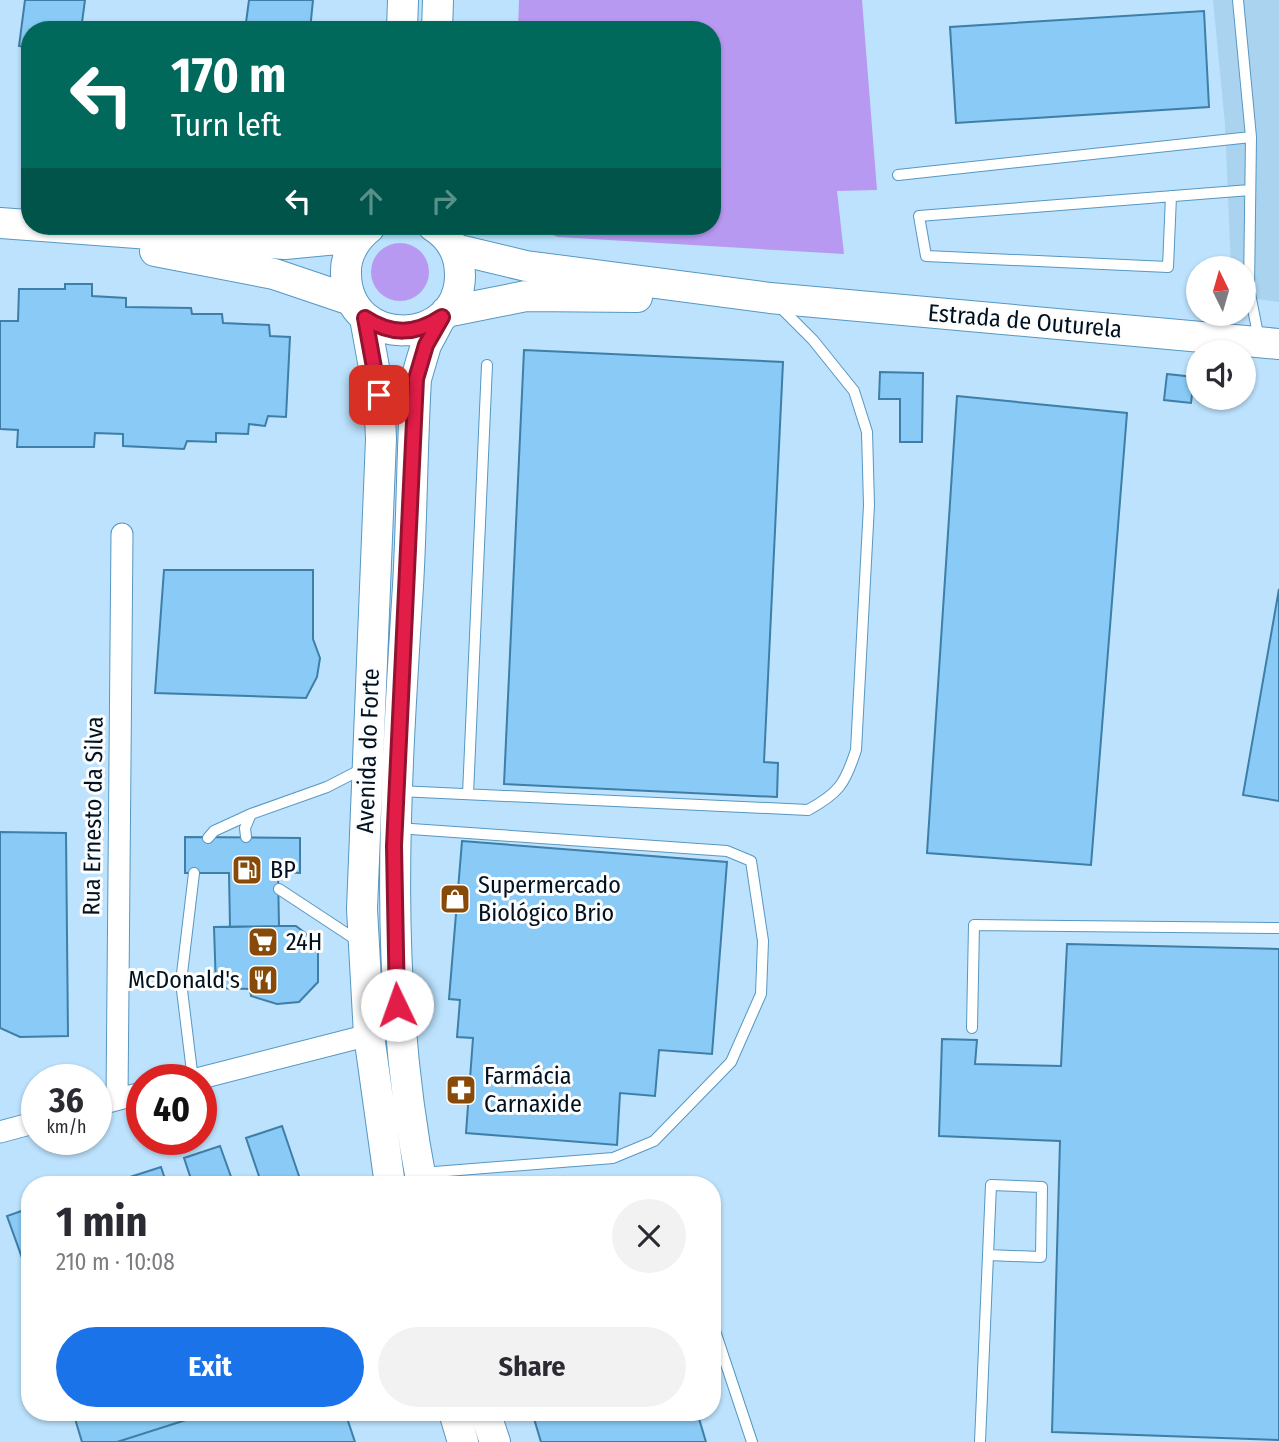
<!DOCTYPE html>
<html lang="en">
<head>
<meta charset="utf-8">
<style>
  :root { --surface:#fff; --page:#f2f2f3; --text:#2b2b33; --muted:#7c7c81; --accent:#1a73e8 }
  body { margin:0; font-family:"Fira Sans Condensed",sans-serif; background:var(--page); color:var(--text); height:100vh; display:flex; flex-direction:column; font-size:26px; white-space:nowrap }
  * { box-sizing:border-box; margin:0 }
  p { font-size:23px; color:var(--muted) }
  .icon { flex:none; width:38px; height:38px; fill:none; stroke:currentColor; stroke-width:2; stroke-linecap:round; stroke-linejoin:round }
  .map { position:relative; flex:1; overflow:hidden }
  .drawer { position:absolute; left:21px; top:1176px; width:700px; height:245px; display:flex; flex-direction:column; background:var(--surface); border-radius:28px; box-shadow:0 2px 5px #0004 }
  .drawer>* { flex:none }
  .guide { position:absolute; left:21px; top:21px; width:700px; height:214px; border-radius:28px; box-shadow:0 2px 5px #0004; background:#00695c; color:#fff; overflow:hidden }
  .needle { width:46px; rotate:355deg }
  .buttons { position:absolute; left:1186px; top:256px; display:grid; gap:14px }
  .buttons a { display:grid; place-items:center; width:70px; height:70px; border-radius:50%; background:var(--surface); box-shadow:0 2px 5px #0004; font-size:35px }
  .speed { position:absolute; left:21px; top:1064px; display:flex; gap:14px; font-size:35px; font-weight:700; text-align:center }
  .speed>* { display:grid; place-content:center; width:91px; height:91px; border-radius:50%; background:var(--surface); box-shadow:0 2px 5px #0004; line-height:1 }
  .speed small { font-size:18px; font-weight:400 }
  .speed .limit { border:10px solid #d22; background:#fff; color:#111 }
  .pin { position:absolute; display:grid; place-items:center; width:60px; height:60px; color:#fff; margin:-30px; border-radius:14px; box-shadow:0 4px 10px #0006 }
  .me { position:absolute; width:77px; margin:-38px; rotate:357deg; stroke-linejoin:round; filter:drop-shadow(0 0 5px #0008) }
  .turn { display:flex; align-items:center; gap:24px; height:147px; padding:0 35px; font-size:32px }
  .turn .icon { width:91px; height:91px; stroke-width:2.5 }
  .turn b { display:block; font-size:49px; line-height:60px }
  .lanes { display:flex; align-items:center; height:66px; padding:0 35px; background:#0003; justify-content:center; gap:35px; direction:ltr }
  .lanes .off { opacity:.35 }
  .round { display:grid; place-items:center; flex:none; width:74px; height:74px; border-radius:37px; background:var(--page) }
  .head { display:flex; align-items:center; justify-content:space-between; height:119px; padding:0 35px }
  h1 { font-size:42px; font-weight:700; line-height:52px }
  .primary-button { display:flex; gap:14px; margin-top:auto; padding:14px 35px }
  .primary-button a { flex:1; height:80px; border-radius:42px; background:var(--accent); color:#fff; font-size:28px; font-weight:700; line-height:80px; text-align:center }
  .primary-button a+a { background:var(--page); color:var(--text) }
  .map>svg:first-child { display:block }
</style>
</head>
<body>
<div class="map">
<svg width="1279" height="1442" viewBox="0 0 1279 1442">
  <rect width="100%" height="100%" fill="#bce2fd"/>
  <path fill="#aad3f0" d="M1213,0h66v302l-35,-5v-29h-13l-6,-144z"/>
  <path fill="#b899f1" d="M519,0h343l15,190 -40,1 7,63 -286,-17 -29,-11h183v-196h-194z
    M371 272a29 29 0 1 1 58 0a29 29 0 1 1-58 0Z"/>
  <path fill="#89caf6" stroke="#3e7ea7" stroke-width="2" d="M25,0h60l-4,30h-51v18l-11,-2z
    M249,0h64l-3,30h-65z
    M1204,11l5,96 -253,16 -6,-96z
    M65,284h27v12l34,2v9l65,1 1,6h30l1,9 46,2 1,11 20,1 -4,80 -18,-1 -3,10 -16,-2 -1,10 -32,-1v9l-29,-1 -3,8 -61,-3v-12l-28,-1 -1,14h-77l1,-17 -18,-1v-108h18l1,-32h46z
    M524,350l259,12 -19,400 14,1 -1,34 -273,-13z
    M880,372l43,1 -1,69h-22v-43h-21z
    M1167,374l27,3 -3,26 -27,-3z
    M957,396l170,17 -36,452 -164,-12z
    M164,570h149v69l7,19 -3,19 -11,21 -151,-5z
    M1279,589v212l-36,-6z
    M0,832l66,1 2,203 -48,1 -20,-9z
    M185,837l115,1v35l-22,-1 1,54 -49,1 -1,-54h-44z
    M462,841l265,21 -15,192 -53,-4 -4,46 -35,-3 -3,52 -151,-12 7,-95 -16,-1 3,-37 -11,-1z
    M279,926h17l22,17v39l-19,20 -22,2 -26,-8 -1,-7 -34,-1 -2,-61z
    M1067,944l212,5v491l-227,-8 8,-291 -121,-5 3,-97 35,1 -2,24 86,2z
    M282,1126l20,59h-40l-16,-47z
    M220,1146l14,39h-41l-9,-27z
    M161,1167l6,18h-38l-2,-7z
    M30,1208v72l-23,-64z
    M73,1412h138l-94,30h-35z
    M211,1412h134l10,30h-238z
    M532,1412h165l9,30h-165z"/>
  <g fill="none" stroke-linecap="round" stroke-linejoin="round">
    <g stroke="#5797c1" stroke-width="12">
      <path id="lane" d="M1238,0l13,137 -2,152 10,50
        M898,175l353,-38
        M1171,196l-3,71 -242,-11 -7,-40 331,-26
        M399,791l409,19c31,-17 37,-26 48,-60l13,-245 -2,-73 -13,-41 -41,-51 -35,-35
        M468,794l19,-429
        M397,828l330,23 24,10 12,80 -2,53 -30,68 -77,79 -41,17 -191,15
        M246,837l-1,-9 6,-14 76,-27 35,-18
        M208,838l6,-7 37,-17
        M279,889l79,52
        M972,1028l2,-103 305,3
        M193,1080l-12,-98 13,-109
        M712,1322l40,120
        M980,1442l11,-257 51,2 -1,70 -53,-2"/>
    </g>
    <g stroke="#5797c1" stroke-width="23">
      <path id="street" d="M193,1080l176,-45
        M117,1099l5,-565
        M96,1105l46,-12
        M0,1132l37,-10"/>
    </g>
    <g stroke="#5797c1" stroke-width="32">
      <path id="secondary" d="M402,30l1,-30
        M437,30l1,-30
        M0,223l285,21 74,-7
        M369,228c-14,11 -24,28 -23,46 1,76 114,74 114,1 0,-20 -9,-38 -27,-49
        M455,249l71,17 244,32 509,46
        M155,251l119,23 77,26
        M446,312l80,-16 111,1
        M365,318l14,77 2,44 -19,470 7,126 21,150
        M422,1185c-40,-204 -27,-393 -14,-599 4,-69 4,-138 8,-207l10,-34 15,-28
        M454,1412l9,30
        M485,1412l10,30"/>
    </g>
    <use href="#lane" stroke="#fff" stroke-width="10"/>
    <use href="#street" stroke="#fff" stroke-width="21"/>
    <use href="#secondary" stroke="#fff" stroke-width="30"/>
  </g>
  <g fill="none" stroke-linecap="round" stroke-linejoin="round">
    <g stroke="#92132f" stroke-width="18">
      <path id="route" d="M379,395l-14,-77c26,17 50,17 77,-1l-16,28 -10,34 -22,467 3,159"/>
    </g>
    <use href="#route" stroke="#e11d48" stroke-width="12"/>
  </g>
  <defs>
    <g id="fuel-square" transform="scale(1.575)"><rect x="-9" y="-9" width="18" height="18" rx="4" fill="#874a09" stroke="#fdfdfd"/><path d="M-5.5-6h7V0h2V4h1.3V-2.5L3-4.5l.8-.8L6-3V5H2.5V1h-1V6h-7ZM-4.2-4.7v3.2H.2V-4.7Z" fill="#fff"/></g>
    <g id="shop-square" transform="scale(1.575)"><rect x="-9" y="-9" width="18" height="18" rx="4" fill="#874a09" stroke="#fdfdfd"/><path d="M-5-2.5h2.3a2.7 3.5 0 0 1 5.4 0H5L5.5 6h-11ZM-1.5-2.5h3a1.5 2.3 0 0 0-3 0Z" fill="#fff"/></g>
    <g id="supermarket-square" transform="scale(1.575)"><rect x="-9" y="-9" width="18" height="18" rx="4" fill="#874a09" stroke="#fdfdfd"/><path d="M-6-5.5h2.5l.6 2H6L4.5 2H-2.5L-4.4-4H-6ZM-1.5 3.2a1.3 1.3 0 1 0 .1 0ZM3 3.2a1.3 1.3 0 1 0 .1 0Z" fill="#fff"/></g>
    <g id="restaurant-square" transform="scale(1.575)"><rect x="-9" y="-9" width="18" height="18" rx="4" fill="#874a09" stroke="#fdfdfd"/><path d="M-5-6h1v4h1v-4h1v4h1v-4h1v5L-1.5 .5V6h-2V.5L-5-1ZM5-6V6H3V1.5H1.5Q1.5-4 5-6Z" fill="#fff"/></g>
    <g id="pharmacy-square" transform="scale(1.575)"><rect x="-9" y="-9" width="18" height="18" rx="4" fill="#874a09" stroke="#fdfdfd"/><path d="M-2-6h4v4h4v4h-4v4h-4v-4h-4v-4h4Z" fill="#fff"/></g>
  </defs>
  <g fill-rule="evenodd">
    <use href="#fuel-square" x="247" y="870"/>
    <use href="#shop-square" x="455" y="899"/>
    <use href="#supermarket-square" x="263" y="942"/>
    <use href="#restaurant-square" x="263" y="980"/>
    <use href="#pharmacy-square" x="461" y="1090"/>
  </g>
  <g text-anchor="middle" stroke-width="6" stroke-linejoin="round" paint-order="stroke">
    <g font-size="24" fill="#001221" stroke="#fdfdfd">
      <text transform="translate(1025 321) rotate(5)" y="8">Estrada de Outurela</text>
      <text transform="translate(368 751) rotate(-88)" y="8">Avenida do Forte</text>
      <text transform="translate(93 816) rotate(-89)" y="8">Rua Ernesto da Silva</text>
    </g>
    <g font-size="24" fill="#001221" stroke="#fdfdfd" text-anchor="start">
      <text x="270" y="878">BP</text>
      <text x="478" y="893">Supermercado<tspan x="478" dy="28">Biológico Brio</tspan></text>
      <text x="286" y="950">24H</text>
      <text x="240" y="988" text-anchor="end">McDonald's</text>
      <text x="484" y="1084">Farmácia<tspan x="484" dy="28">Carnaxide</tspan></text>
    </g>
  </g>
</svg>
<div class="buttons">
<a><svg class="needle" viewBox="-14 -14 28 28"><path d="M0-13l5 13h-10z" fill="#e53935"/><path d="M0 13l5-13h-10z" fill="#7c7c81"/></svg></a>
<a><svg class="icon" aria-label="sound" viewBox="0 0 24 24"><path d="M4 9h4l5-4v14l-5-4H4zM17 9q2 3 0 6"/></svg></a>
</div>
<div class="speed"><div>36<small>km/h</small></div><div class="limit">40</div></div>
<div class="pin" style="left:379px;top:395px;background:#d93025"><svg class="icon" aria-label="arrive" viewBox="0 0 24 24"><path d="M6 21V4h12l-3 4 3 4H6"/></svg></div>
<svg class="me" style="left:397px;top:1005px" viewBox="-20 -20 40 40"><circle r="19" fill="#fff"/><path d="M0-13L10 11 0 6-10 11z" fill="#e11d48"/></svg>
<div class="guide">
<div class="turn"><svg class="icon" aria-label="left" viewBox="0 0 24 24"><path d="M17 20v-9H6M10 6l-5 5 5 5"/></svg><div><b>170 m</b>Turn left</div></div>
<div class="lanes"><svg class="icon" aria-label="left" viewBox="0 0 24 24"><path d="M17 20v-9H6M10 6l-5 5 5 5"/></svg><svg class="icon off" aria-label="ahead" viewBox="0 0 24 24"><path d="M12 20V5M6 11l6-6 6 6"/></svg><svg class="icon off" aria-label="right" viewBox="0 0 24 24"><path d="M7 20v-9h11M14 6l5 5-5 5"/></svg></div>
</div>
<section class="drawer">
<div class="head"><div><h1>1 min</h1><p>210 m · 10:08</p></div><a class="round"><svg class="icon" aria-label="close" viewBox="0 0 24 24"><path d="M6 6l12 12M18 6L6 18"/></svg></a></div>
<div class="primary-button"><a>Exit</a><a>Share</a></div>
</section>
</div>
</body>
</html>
